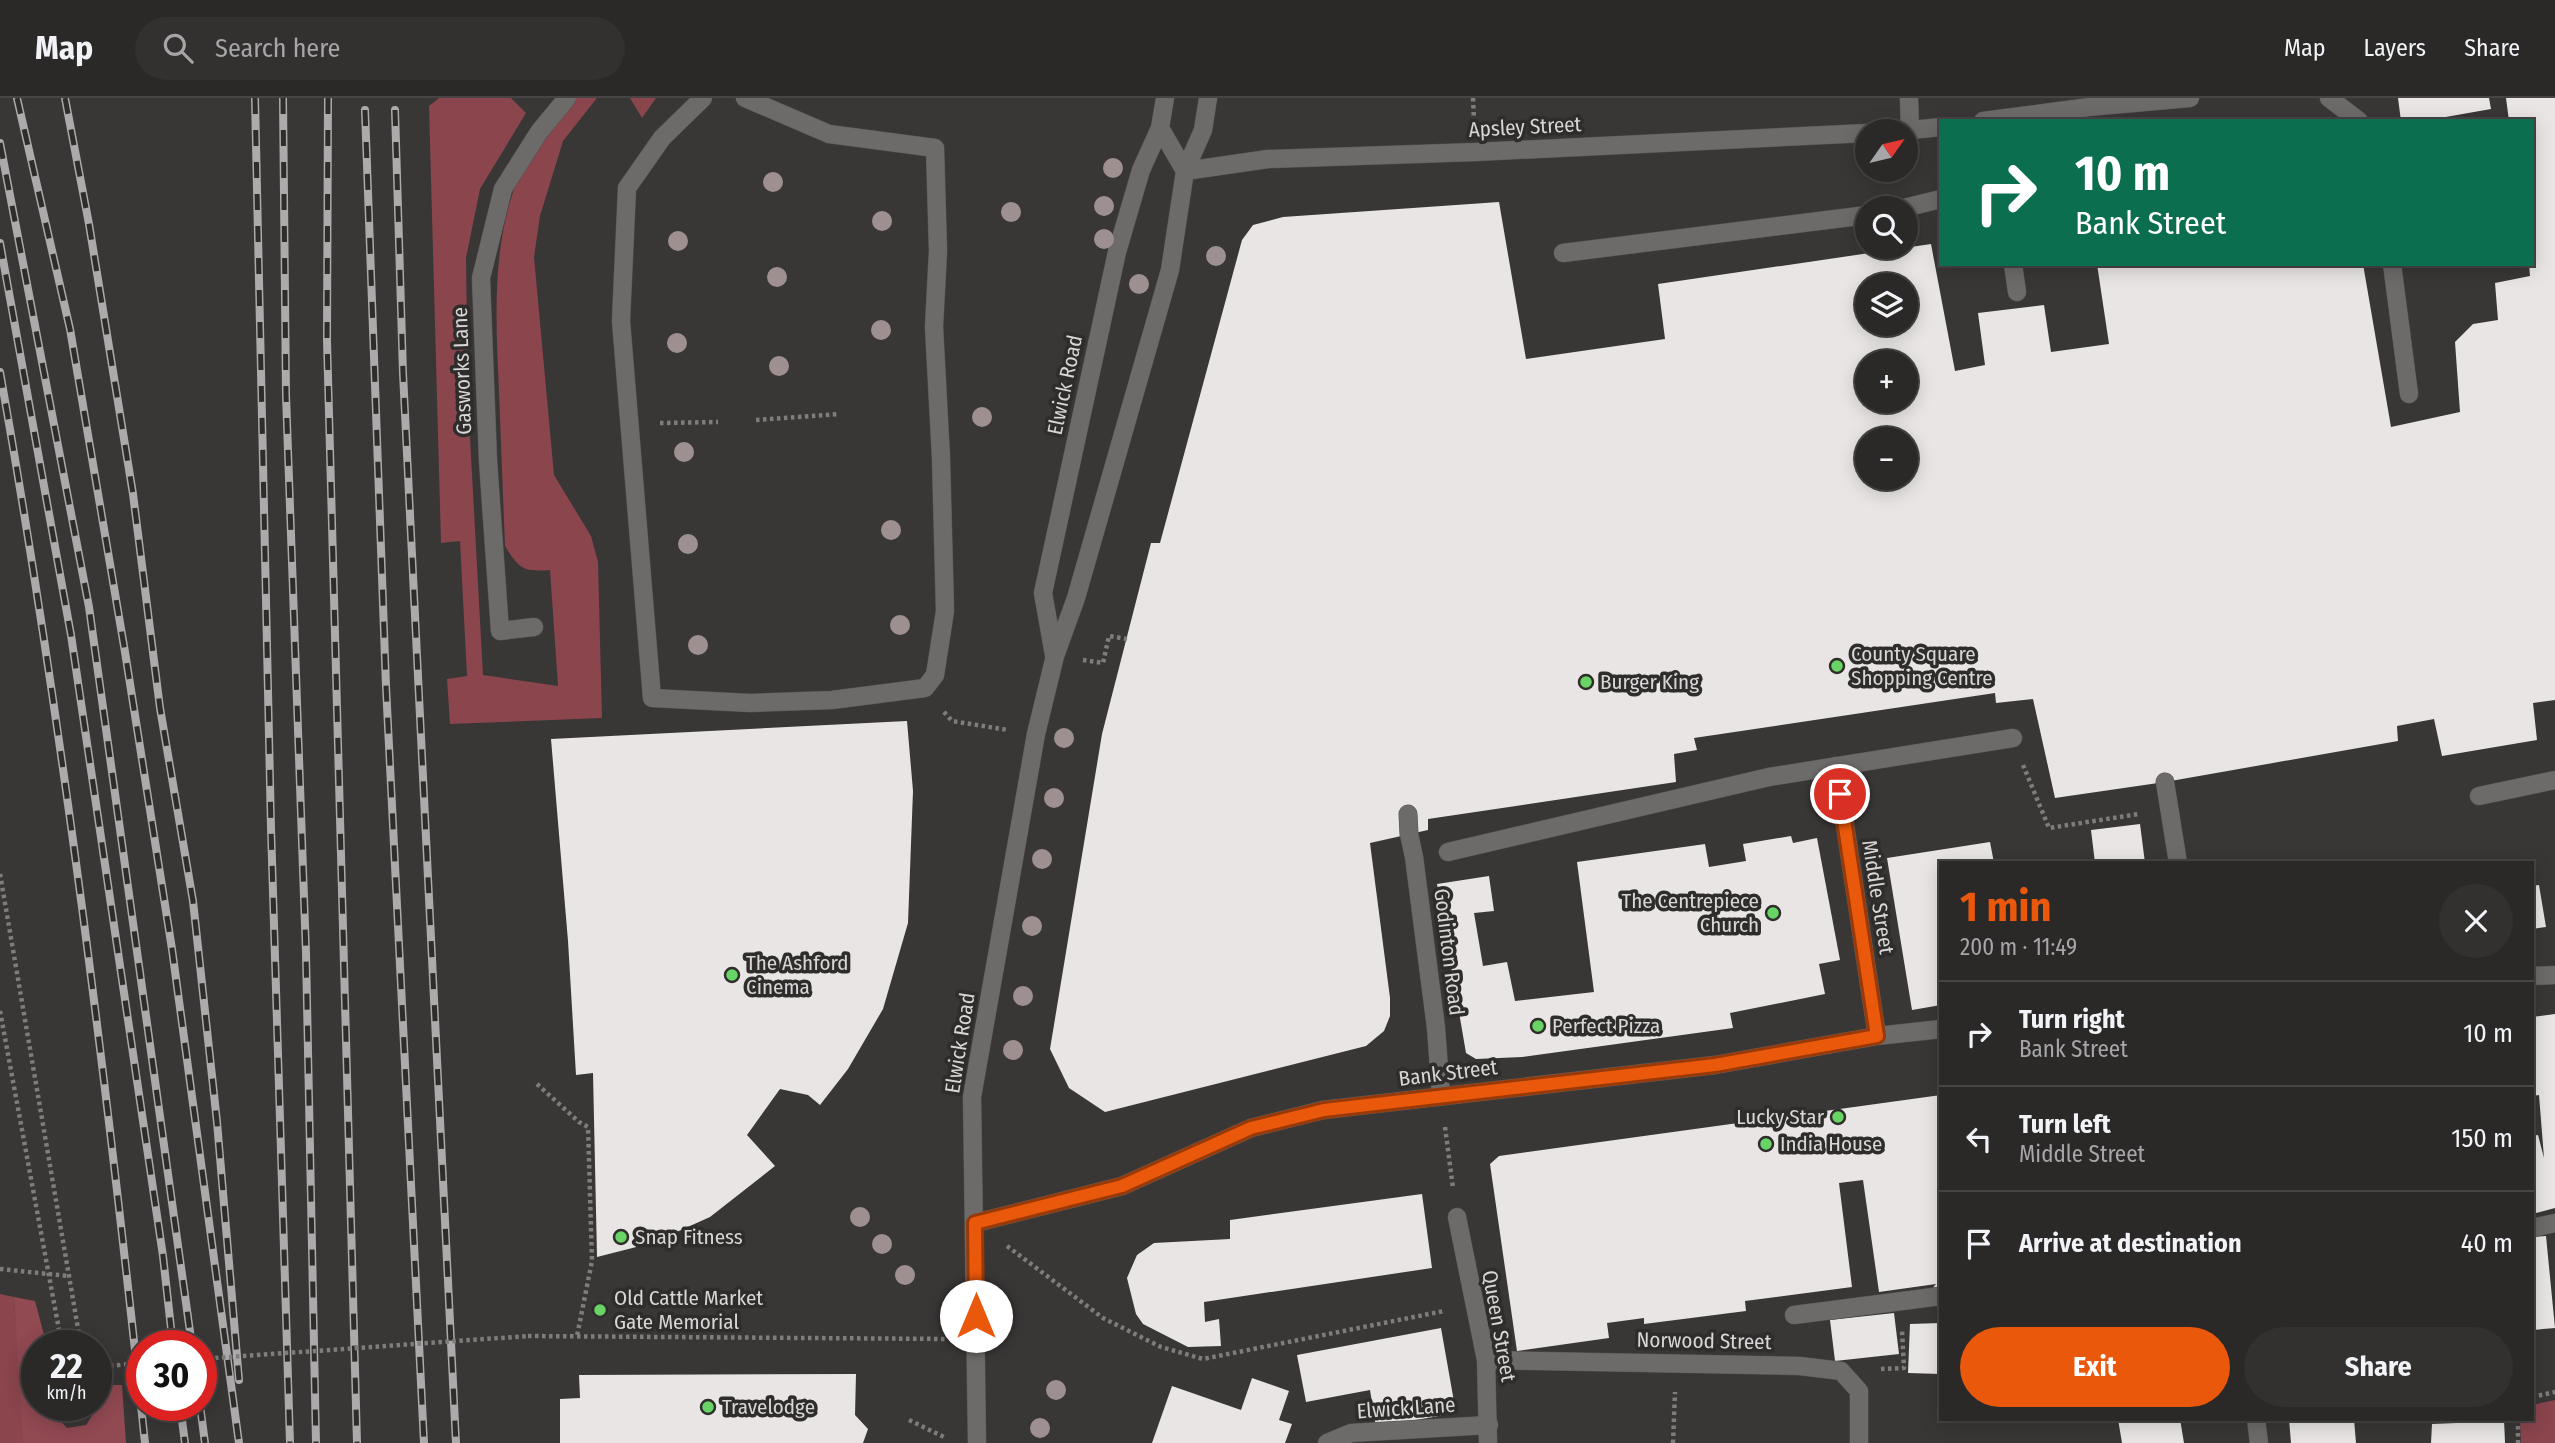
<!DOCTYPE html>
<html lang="en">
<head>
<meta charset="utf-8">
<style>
  :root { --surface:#2b2828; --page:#333030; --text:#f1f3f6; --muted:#a6a6a8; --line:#474445; --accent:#ea580c }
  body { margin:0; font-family:"Fira Sans Condensed",sans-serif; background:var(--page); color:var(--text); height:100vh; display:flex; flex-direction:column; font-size:26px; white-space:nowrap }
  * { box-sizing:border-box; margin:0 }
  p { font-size:23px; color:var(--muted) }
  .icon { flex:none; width:38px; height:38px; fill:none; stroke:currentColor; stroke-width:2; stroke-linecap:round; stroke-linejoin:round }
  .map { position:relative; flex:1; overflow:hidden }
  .panel { position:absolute; left:1939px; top:763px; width:595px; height:560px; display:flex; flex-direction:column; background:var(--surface); border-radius:0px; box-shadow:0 4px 18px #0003,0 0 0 2px var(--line) }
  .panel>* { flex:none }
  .guide { position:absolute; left:1939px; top:21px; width:595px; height:147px; border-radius:0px; box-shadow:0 4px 18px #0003,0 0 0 2px var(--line); background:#0b6e4f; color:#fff; overflow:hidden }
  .needle { width:46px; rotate:56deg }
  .buttons { position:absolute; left:1855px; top:21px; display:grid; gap:14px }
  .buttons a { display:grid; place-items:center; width:63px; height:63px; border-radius:50%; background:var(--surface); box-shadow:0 4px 18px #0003,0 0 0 2px var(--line); font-size:35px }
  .speed { position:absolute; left:21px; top:1232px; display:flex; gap:14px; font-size:35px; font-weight:700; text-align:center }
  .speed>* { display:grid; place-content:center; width:91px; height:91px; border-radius:50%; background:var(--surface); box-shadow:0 4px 18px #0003,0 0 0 2px var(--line); line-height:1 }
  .speed small { font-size:18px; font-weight:400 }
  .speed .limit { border:10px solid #d22; background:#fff; color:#111 }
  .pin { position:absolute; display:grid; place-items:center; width:60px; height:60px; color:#fff; margin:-30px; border:4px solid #fff; border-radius:50%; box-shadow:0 2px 7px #0007 }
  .me { position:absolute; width:77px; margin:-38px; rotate:0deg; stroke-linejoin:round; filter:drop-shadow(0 0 5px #0008) }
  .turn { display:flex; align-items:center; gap:24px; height:147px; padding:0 21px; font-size:32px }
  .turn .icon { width:91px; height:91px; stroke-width:2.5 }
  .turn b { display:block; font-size:49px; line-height:60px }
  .round { display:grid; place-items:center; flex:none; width:74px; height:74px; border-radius:37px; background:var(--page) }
  .summary { display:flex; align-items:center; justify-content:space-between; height:119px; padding:0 21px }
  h1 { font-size:42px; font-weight:700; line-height:52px; color:var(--accent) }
  .button { display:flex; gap:14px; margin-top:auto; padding:14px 21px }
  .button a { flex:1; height:80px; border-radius:42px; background:var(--accent); color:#fff; font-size:28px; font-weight:700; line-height:80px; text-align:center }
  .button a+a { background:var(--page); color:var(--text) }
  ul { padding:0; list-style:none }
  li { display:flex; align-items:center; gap:21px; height:105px; padding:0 21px; border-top:2px solid var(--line) }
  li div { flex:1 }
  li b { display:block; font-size:26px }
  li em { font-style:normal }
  header { display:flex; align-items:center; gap:42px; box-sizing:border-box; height:98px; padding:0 35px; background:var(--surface); border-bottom:2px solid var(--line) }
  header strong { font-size:33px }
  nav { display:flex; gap:38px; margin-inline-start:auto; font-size:24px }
  .search { width:490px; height:63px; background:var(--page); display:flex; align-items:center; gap:18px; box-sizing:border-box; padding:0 24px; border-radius:38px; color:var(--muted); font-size:26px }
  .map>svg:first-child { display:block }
</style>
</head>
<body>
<header>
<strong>Map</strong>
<div class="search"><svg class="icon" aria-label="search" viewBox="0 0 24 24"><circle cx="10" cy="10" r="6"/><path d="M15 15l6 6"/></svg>Search here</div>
<nav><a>Map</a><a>Layers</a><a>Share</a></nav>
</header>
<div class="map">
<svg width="2555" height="1345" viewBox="0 0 2555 1345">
  <rect width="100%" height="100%" fill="#393636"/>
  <path fill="#8a454d" d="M439,0h72l15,15 -46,76 -14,69 2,143 15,274 75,11 -8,-116c-27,2 -31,-1 -45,-24 -2,-51 -4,-103 -6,-154 -3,-72 -8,-143 18,-211 11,-31 35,-59 57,-83h23l-34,43 -23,75 -6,41 20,218 37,61 7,26 4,156 -152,6 -3,-45 20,-3 -7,-135 -19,2 -12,-437z
    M630,0h26l-14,20z
    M0,1196l14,3 11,146h-25z
    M2555,1302v43h-34l-1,-24h12v-14z"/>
  <path fill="#914952" d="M14,1199l21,4 12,45h-10v59h18l-1,9 13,14 19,-3c11,-14 10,-23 10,-40h26l4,58h-103z"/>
  <path fill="#e9e5e5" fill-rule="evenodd" d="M2398,0h91l2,11 -68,12h-22z
    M2506,0h49v602l-22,3 4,37 -95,16 -8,-37 -37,7 1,15 -233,41 -110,16 -22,-99 -37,4 -1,-10 -301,45 3,12 -23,4 2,28 -248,37v11l-58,13 20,155v18l-6,15 -18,15 -261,66 -36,-24 -19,-39 52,-315 49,-191h9l82,-303 11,-15 30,-8 216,-15 27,157 139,-20 -7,-55 273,-40 24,127 30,-6 -7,-52 66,-8 7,47 58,-8 -12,-80h266l28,163 69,-15 -5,-70 18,-18 25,-4 -3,-37 35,-7 -1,-12h3v-143h-23zM1867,187h39v39h-39zM1867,264h39v39h-39zM1867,341h39v39h-39z
    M907,623l6,70 -5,132 -25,86 -35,60 -28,36 -12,-10 -28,-6 -33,46 28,31 -65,51 -58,26 -55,14 -4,-184 -17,2 -8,-134 -17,-202z
    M2140,726l5,39h-50l-4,-33z
    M1791,738l2,7 24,-5 23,122 -21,4 6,30 -95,19 3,15 -211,29 -46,2 -10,-6 -29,-169 52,-8 5,35 -20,2 9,53 24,-4 8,39 79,-9 -17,-130 128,-18 4,23 37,-6 -3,-17z
    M1990,744l4,21h-53v142l-29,5 -25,-152z
    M2539,787l7,42 -14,2v-43z
    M2555,916v194l-23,6v-78l6,-1 6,23 -5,-63 -7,1v-79z
    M1941,997v193l-9,1 4,-5 -57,8 -16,-112 -24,3 13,104 -107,14 1,10 -102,13v-6l-37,5 2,15 -92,13 -27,-187 9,-8z
    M1422,1096l10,74 -228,34 1,20 14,-3 2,27 -33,1 -45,-23 -7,-10 -9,-36 10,-23 17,-12 76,-4v-19z
    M2546,1138l9,92 -23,2v-93z
    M1894,1215l5,41 -64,7 -5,-41z
    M1941,1225v51l-33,-1 2,-49z
    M1441,1230l15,85 -80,14 -6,-37 -64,12 -9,-47z
    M856,1276l-1,41 13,14 -5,14h-303v-44l20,-1 -1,-23z
    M1252,1280l37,13 -10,29 13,4 -7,19h-133l20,-57 69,24z
    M2118,1321h62l4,24h-62z
    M2289,1321h65l2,24h-65z
    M2457,1321h47l1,24h-74l1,-19 25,-1z"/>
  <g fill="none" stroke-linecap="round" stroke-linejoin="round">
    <g stroke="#545252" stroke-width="19">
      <path id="lane" d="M703,0l-41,40 -35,50 -6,133 31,377 98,5 82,-3 93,-12 10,-13 10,-64 -4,-153 -7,-131 4,-76 -3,-103 -106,-14 -84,-36
        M1909,0l1,33
        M2329,0l30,23
        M1904,110l37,-9
        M1563,155l304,-38
        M2013,166l4,28
        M2392,166l17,130
        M2479,698l76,-16
        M1448,754l321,-75 244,-39
        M2532,1130l23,-5
        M1794,1217l147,-19
        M1327,1345l24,-10 138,-8"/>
    </g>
    <g stroke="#545252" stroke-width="19">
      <path id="street" d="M1983,23l106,-14 101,-9
        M1160,30l25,43
        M1901,33l40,-4
        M1185,73l83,-12 208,-7 391,-19
        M534,529l-34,4 -12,-170 -7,-183 22,-89 36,-57 28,-34
        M1054,557l-11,-62 74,-341 24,-82 19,-42 5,-30
        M1836,668l41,270
        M2165,684l13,81
        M1408,716l1,20 5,23 22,171 5,68
        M2532,878l23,-1
        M1457,1119l29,143 2,83
        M975,1125l147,-37 129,-58 72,-18 392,-45 162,-29 64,-7
        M1486,1262l314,6 41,5 18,20v52
        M2256,1321l3,24
        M977,1345l-5,-346 64,-363 19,-78 21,-58 94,-328 15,-99 18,-41 5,-32"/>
    </g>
    <path stroke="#7f7c7c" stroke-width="4.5" stroke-dasharray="3.5 3.5" stroke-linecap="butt" d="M1473,0l1,24
      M756,322l83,-6
      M660,325l58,-1
      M1083,562l20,3 6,-27 18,3
      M944,614l8,9 56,9
      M2023,667l26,63 90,-14
      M0,776l81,472
      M537,986l42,38 9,5 4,134 -15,75
      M1445,1029l8,61
      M1007,1148l96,72 58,29 42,12 241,-48
      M0,1171l68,7
      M528,1238l420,3
      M1881,1271l23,-1 -2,-38
      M2532,1299l23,-5
      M65,1307l3,7 8,5 9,-12
      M2518,1321v24
      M909,1322l37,18
      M1673,1345l2,-51"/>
    <use href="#lane" stroke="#6d6a6a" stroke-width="18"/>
    <use href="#street" stroke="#6d6a6a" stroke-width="18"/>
    <g stroke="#acaaaa" stroke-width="8">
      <path id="rail" d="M17,0l53,231 55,323 47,297 67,494
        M65,0l24,126 44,270 27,214 33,193 24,221 22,258
        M255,0l16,730 19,615
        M283,0l3,297 20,558 10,490
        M328,0l-1,242 30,1103
        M365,12l21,576 38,757
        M395,12l8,263 53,1070
        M0,45l89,464 103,739
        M0,145l71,392 92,621 10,90
        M0,274c63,355 107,713 145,1071
        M180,1307l5,38
        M200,1307l5,38"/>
    </g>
    <use href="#rail" stroke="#2f2c2c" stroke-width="5" stroke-dasharray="16" stroke-linecap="butt"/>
    <path stroke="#7f7c7c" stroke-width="4.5" stroke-dasharray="3.5 3.5" stroke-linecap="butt" d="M0,913l62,335
      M201,1261l327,-23
      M96,1269l46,-4"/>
  </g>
  <g fill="#9e9091">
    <circle cx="1113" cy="70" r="10"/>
    <circle cx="773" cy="84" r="10"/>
    <circle cx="1104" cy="108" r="10"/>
    <circle cx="1011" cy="114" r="10"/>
    <circle cx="882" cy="123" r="10"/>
    <circle cx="1104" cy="141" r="10"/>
    <circle cx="678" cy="143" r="10"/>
    <circle cx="1216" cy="158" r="10"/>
    <circle cx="777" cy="179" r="10"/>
    <circle cx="1139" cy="186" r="10"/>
    <circle cx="881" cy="232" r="10"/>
    <circle cx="677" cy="245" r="10"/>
    <circle cx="779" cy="268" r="10"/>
    <circle cx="982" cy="319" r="10"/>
    <circle cx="684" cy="354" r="10"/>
    <circle cx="891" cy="432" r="10"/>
    <circle cx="688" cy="446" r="10"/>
    <circle cx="900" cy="527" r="10"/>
    <circle cx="698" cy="547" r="10"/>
    <circle cx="1064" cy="640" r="10"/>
    <circle cx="1054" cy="700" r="10"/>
    <circle cx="1042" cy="761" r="10"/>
    <circle cx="1032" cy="828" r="10"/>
    <circle cx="1023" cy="898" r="10"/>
    <circle cx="1013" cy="952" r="10"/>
    <circle cx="860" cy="1119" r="10"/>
    <circle cx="882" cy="1146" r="10"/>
    <circle cx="905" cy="1177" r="10"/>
    <circle cx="1056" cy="1292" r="10"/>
    <circle cx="1040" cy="1330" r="10"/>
  </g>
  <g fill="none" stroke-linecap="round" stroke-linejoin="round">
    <g stroke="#983908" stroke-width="18">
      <path id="route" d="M976,1218l-1,-93 147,-37 129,-58 73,-18 391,-45 162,-29 -37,-242"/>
    </g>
    <use href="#route" stroke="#ea580c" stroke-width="12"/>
  </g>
  <g fill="#68d465" stroke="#2f2c2c" stroke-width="2.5">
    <circle cx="1837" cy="568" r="7"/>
    <circle cx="1586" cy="584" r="7"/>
    <circle cx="1773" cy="815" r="7"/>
    <circle cx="732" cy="877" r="7"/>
    <circle cx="1538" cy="928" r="7"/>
    <circle cx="1838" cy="1019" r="7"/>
    <circle cx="1766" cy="1046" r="7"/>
    <circle cx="621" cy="1139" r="7"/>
    <circle cx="600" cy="1212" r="7"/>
    <circle cx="708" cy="1309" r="7"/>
  </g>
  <g text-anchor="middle" stroke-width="7" stroke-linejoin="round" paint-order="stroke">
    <g font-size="21" fill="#d8d6d6" stroke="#2f2c2c">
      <text transform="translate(1525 29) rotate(-3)" y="7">Apsley Street</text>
      <text transform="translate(462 273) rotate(-92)" y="7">Gasworks Lane</text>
      <text transform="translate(1065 287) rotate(-78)" y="7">Elwick Road</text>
      <text transform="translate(1878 799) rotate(81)" y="7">Middle Street</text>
      <text transform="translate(1449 854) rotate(83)" y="7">Godinton Road</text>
      <text transform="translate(960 945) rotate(-81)" y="7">Elwick Road</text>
      <text transform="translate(1448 975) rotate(-7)" y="7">Bank Street</text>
      <text transform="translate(1499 1228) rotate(80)" y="7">Queen Street</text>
      <text transform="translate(1704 1243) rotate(1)" y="7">Norwood Street</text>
      <text transform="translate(1406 1310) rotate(-4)" y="7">Elwick Lane</text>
    </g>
    <g font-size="21" fill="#d8d6d6" stroke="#2f2c2c" text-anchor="start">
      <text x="1851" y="563">County Square<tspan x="1851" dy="24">Shopping Centre</tspan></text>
      <text x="1600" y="591">Burger King</text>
      <text x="1759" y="810" text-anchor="end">The Centrepiece<tspan x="1759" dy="24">Church</tspan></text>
      <text x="746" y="872">The Ashford<tspan x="746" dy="24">Cinema</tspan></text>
      <text x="1552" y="935">Perfect Pizza</text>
      <text x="1824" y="1026" text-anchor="end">Lucky Star</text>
      <text x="1780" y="1053">India House</text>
      <text x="635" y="1146">Snap Fitness</text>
      <text x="614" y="1207">Old Cattle Market<tspan x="614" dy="24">Gate Memorial</tspan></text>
      <text x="722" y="1316">Travelodge</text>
    </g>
  </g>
</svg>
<div class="buttons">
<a><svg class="needle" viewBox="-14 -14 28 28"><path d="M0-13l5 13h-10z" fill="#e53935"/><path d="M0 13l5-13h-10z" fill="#a6a6a8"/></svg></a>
<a><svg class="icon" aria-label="search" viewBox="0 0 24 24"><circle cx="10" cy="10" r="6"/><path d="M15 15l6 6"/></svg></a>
<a><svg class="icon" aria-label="layers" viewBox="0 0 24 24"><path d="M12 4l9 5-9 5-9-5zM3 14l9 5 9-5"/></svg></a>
<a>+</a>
<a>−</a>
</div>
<div class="speed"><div>22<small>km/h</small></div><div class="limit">30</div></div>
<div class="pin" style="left:1840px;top:696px;background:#d93025"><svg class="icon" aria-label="arrive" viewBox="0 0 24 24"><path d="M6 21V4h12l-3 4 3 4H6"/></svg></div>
<svg class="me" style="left:976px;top:1218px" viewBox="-20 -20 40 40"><circle r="19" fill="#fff"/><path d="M0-13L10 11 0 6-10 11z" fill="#ea580c"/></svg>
<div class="guide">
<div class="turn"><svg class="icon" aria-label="right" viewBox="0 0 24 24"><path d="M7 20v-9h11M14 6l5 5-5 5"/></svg><div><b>10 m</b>Bank Street</div></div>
</div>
<section class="panel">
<div class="summary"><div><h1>1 min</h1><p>200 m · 11:49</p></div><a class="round"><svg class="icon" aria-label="close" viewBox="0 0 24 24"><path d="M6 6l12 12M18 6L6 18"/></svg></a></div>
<ul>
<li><svg class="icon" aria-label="right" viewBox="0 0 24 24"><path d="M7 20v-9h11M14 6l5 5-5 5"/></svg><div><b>Turn right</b><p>Bank Street</p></div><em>10 m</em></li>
<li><svg class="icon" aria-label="left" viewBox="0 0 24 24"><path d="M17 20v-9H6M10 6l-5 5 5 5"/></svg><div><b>Turn left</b><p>Middle Street</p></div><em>150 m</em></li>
<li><svg class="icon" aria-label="arrive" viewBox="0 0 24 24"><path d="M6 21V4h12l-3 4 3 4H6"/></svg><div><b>Arrive at destination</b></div><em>40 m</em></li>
</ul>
<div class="button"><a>Exit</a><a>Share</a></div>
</section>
</div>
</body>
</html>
